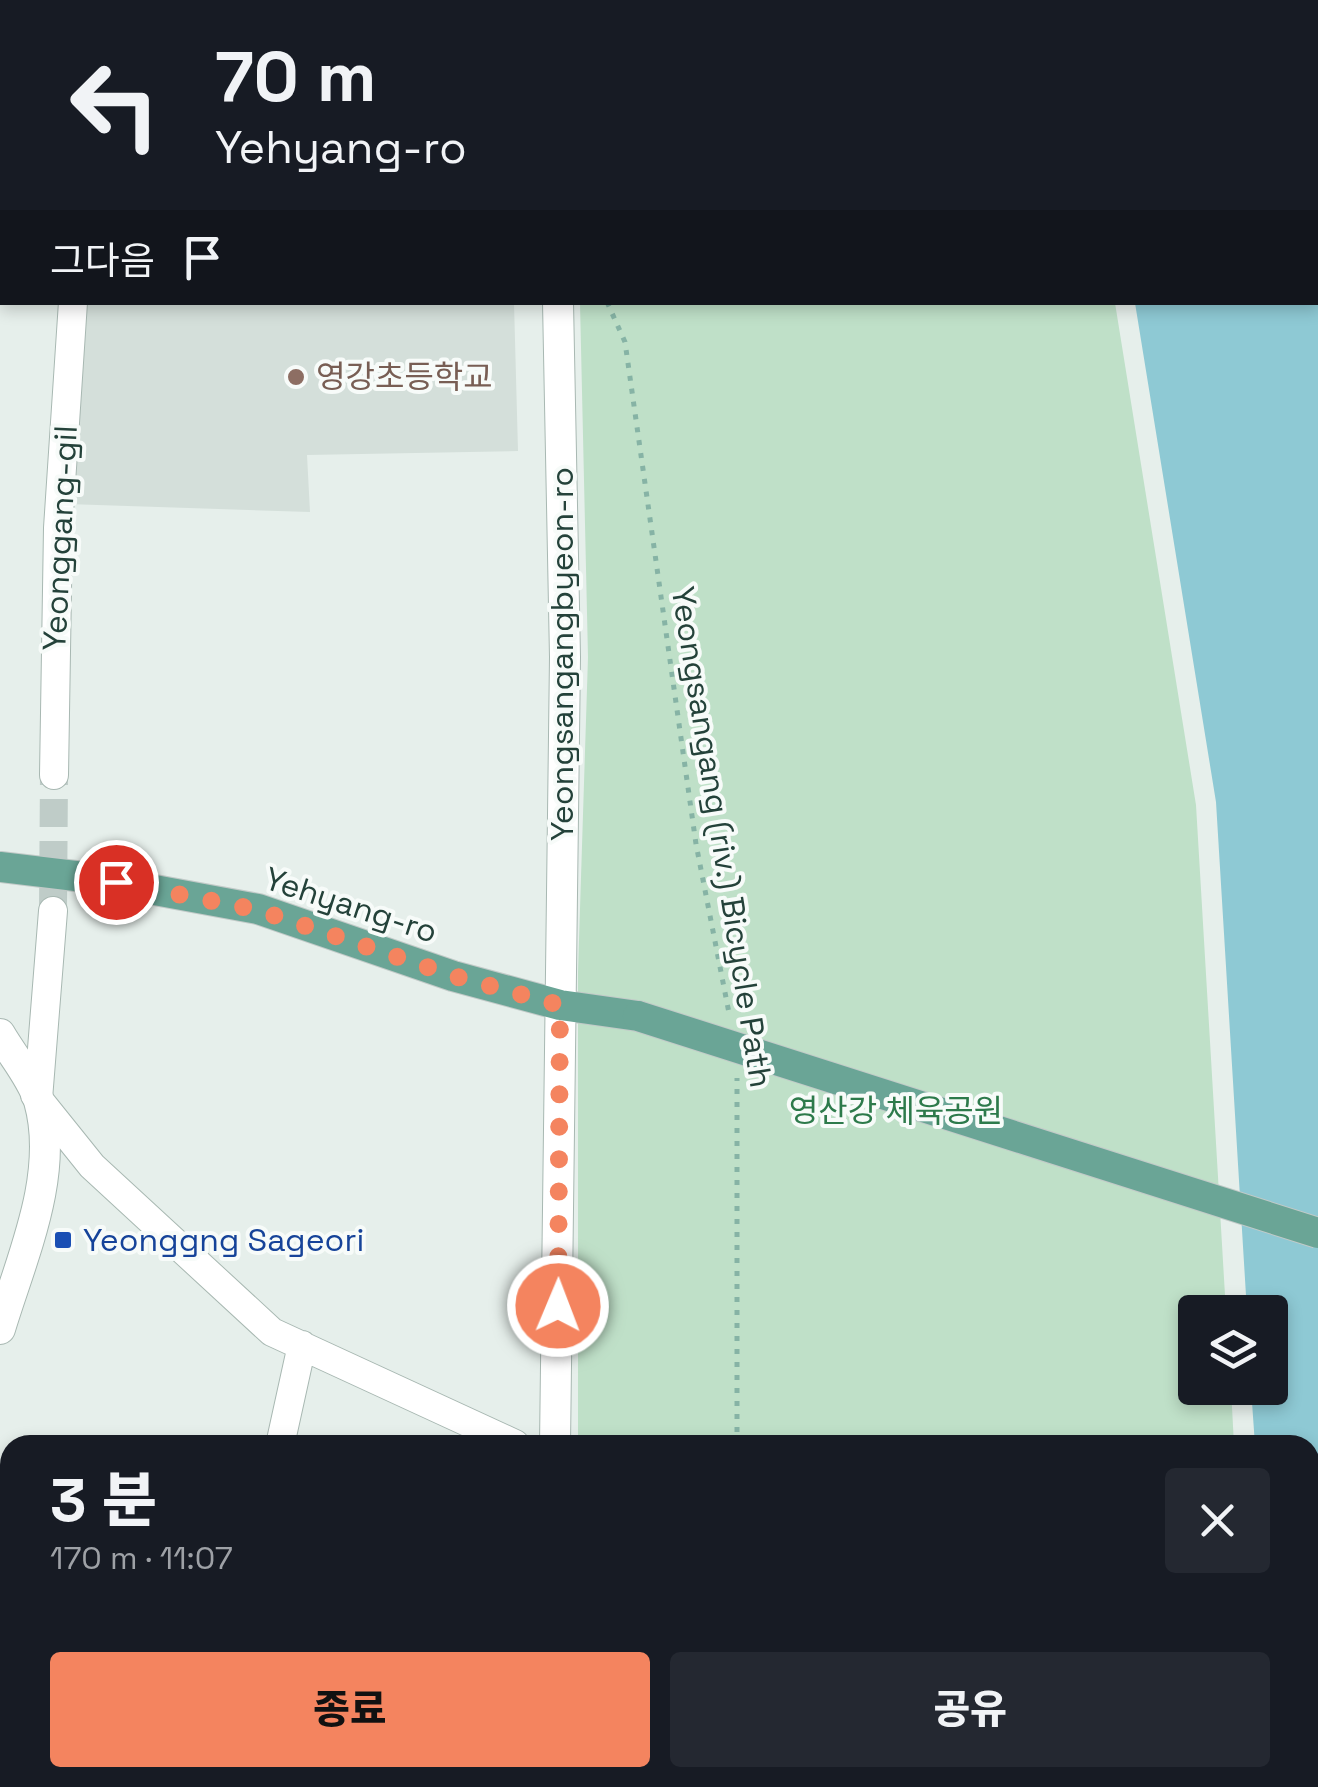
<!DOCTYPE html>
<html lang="ko">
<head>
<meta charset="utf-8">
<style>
  :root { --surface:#171b24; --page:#242831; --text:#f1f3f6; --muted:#9ea1a6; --accent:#f4845f }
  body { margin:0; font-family:"Space Grotesk","Noto Sans KR",sans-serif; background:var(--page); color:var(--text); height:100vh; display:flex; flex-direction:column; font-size:38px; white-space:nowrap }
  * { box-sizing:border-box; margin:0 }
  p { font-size:32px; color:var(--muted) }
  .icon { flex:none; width:55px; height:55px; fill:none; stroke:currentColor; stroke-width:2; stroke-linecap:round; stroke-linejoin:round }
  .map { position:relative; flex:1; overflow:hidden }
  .details { position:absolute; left:0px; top:1435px; width:1320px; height:352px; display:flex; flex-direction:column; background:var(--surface); border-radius:30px 30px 0 0; box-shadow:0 5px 15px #0003 }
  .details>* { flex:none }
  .top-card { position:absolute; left:0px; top:0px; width:1320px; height:305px; box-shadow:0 5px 15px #0003; background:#171b24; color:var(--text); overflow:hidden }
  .buttons { position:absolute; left:1178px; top:1295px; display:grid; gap:20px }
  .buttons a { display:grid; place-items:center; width:110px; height:110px; border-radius:10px; background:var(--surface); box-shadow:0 5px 15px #0003; font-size:50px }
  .pin { position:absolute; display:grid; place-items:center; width:85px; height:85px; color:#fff; margin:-42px; border:5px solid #fff; border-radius:50%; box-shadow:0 2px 10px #0007 }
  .me { position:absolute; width:110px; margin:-55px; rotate:1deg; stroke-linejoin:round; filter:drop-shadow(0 0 8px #0008) }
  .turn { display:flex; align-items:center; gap:35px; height:210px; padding:0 50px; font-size:45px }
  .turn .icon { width:130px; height:130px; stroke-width:2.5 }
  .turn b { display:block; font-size:70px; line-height:85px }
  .then { display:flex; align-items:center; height:95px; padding:0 50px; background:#0003; gap:20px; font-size:38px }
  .round { display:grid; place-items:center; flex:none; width:105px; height:105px; border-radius:10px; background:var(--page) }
  .overview { display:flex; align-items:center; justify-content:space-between; height:170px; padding:0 50px }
  h1 { font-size:60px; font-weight:800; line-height:75px }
  .primary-button { display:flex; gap:20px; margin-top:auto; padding:20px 50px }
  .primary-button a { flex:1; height:115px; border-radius:10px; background:var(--accent); color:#111; font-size:40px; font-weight:800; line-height:115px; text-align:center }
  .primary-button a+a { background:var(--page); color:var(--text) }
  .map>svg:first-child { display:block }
</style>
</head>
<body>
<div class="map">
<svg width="1318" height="1787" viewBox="0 0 1318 1787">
  <rect width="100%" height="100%" fill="#e6efeb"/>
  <path fill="#d4dfda" d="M104,0h403v2h-403z
    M83,303h431l4,148 -211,4 3,57 -243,-8z"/>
  <path fill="#bfe0c8" d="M569,0h481l1,2h-482z
    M580,303h535l81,502 30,507h-31v76h36l3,57h-656v-473l10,-315z
    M554,1778h700v9h-701z"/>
  <path fill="#8ec9d4" d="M1071,0h247v1787h-44l1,-9h35v-333h-55l-4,-57h19v-76h-23l-31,-510 -81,-499 183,-1v-300z"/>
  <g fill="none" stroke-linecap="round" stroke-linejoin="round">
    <path stroke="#bfccc8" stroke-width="28" stroke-dasharray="28 14" stroke-linecap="butt" d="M53,911l1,-136"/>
    <g stroke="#a8b8b2" stroke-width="16">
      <path id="service" d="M59,0l10,2"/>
    </g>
    <g stroke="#a8b8b2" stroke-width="30">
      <path id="minor" d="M90,2v-2
        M0,148h2
        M54,775l4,-247 15,-226
        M35,1095l57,71 180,166 243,112
        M38,1099l15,-188
        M280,1445l22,-100
        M0,1675l10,3
        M408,1778l38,9
        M208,1787l2,-9"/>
    </g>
    <g stroke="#a8b8b2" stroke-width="32">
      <path id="tertiary" d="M546,0v2
        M0,1034c12,21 32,44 39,67 21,74 -18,158 -39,228
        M555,1445l10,-788 -7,-355
        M530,1787l1,-9"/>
    </g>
    <g stroke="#c2cac8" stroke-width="32">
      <path id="primary" d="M0,867l84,10 174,32 195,67 107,29 78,11"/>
    </g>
    <path stroke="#86b3a5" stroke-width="5" stroke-dasharray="5 8" stroke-linecap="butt" d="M607,302l18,40 71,502 33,169
      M737,1445v-367
      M717,1787l1,-9"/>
    <use href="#service" stroke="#fff" stroke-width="14"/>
    <use href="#minor" stroke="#fff" stroke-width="28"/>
    <use href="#tertiary" stroke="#fff" stroke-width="30"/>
    <use href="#primary" stroke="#6aa596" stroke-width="30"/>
    <g stroke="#c2cac8" stroke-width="32" stroke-linecap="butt">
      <path id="primary-bridge" d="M638,1016l680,217"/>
    </g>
    <use href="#primary-bridge" stroke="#6aa596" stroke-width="30"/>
  </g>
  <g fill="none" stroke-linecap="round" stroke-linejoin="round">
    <path stroke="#f4845f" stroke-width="18" stroke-dasharray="0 32.4" d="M116,882l142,28 196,66 106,29 -2,301"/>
  </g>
  <circle fill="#8d6e63" stroke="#f7fbf9" stroke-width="4" cx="296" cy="377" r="10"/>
  <rect fill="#1a4fb4" stroke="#f7fbf9" stroke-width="4" x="53" y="1230" width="20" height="20" rx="5"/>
  <g text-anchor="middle" stroke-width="8" stroke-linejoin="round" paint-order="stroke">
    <g font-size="32" fill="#785e54" stroke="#f7fbf9" text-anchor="start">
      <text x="316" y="388">영강초등학교</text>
    </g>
    <g font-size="32" fill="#24423a" stroke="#f7fbf9">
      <text transform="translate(60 538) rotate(-87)" y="11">Yeonggang-gil</text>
      <text transform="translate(562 654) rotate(-90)" y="11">Yeongsangangbyeon-ro</text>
      <text transform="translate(722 837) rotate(81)" y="11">Yeongsangang (riv.) Bicycle Path</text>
      <text transform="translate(351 905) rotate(18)" y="11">Yehyang-ro</text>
    </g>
    <g font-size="32" fill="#2d7a4b" stroke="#f7fbf9">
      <text x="896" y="1122">영산강 체육공원</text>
    </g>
    <g font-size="32" fill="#164399" stroke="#f7fbf9" text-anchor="start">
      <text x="83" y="1251">Yeonggng Sageori</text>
    </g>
  </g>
</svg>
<div class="buttons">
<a><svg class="icon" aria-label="layers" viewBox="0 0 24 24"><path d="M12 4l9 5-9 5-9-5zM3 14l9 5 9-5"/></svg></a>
</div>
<div class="pin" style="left:116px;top:882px;background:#d93025"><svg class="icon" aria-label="arrive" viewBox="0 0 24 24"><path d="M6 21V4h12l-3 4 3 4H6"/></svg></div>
<svg class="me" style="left:558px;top:1306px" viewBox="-20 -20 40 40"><circle r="17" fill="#f4845f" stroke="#fff" stroke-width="3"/><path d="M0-11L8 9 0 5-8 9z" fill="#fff"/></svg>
<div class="top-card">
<div class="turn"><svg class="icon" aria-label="left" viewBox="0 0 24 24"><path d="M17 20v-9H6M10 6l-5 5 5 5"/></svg><div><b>70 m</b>Yehyang-ro</div></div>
<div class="then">그다음<svg class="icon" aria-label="arrive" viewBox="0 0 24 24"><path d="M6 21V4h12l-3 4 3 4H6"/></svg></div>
</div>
<section class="details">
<div class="overview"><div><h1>3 분</h1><p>170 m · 11:07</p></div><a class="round"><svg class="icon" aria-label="close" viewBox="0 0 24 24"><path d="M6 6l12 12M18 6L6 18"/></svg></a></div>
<div class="primary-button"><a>종료</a><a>공유</a></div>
</section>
</div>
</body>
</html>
